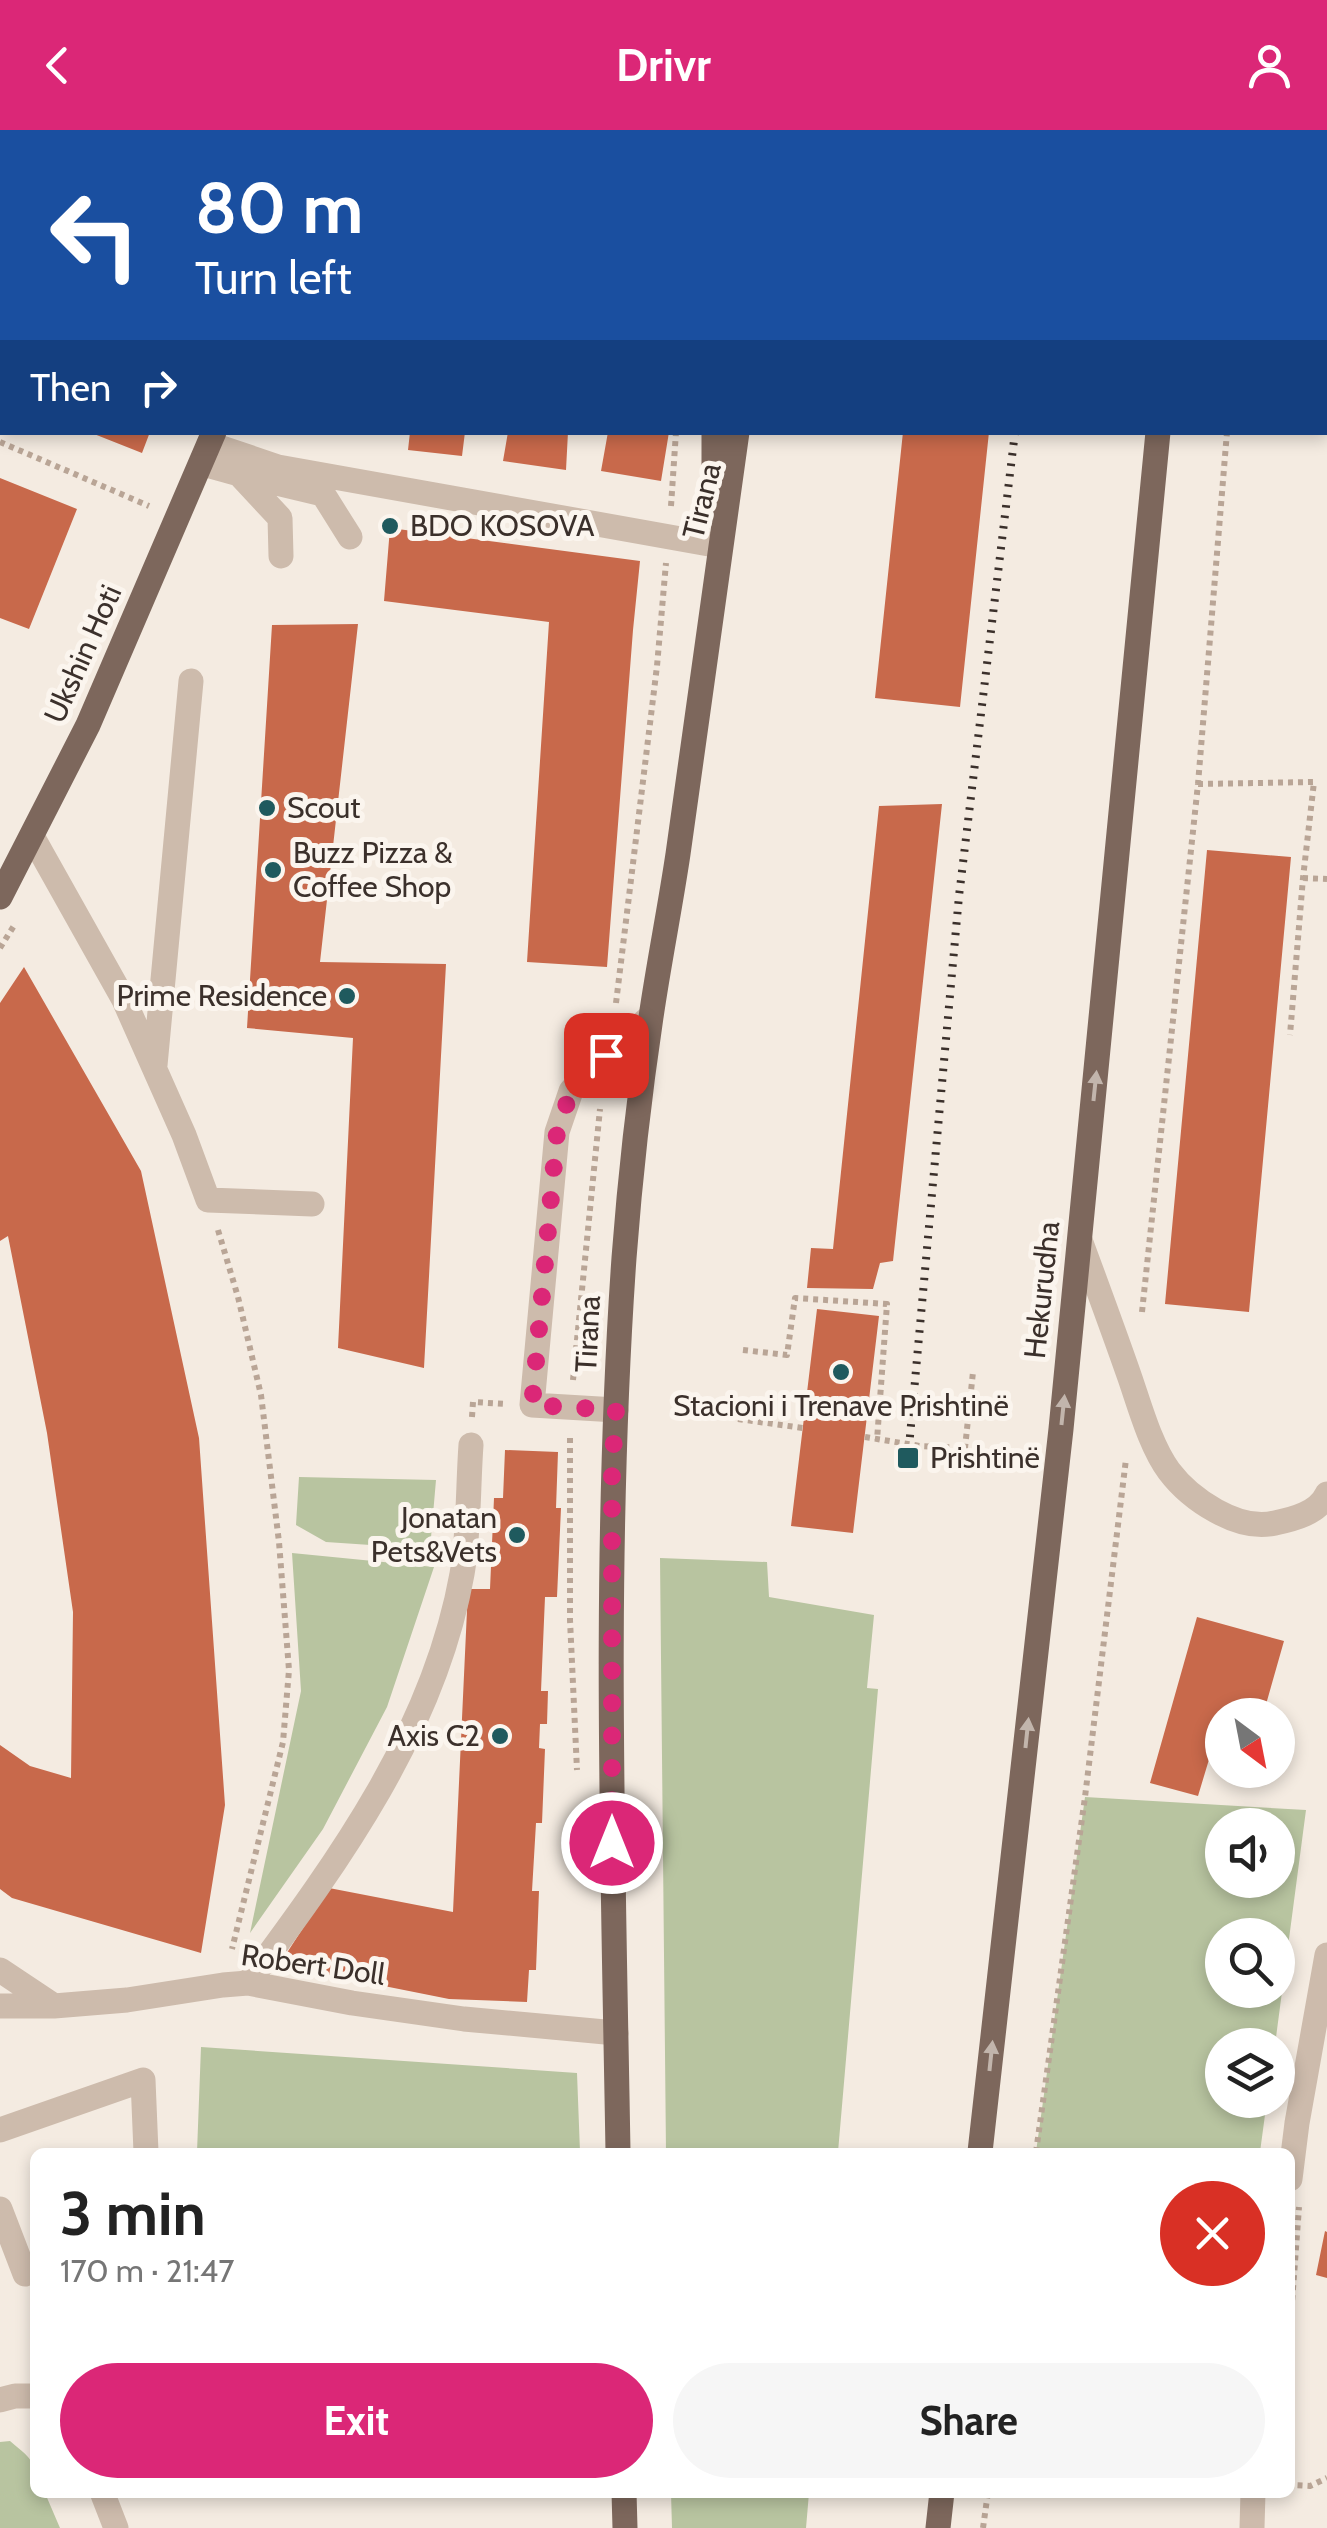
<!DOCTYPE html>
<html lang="en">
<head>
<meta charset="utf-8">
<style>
  :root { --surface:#fff; --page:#f6f6f6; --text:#222; --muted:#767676; --accent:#db2777 }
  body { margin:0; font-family:Cabin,sans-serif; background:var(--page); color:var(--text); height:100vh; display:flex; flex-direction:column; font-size:38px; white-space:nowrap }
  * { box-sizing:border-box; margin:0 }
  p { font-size:32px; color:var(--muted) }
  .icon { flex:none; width:55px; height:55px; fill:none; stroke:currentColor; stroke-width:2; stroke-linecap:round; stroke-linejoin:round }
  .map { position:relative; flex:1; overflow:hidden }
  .panel { position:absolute; left:30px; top:2018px; width:1265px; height:350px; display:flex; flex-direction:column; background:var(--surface); border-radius:15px; box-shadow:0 5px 15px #0003 }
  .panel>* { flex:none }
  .guide { position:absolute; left:0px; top:0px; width:1328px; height:305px; box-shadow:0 5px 15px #0003; background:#1a4fa0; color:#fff; overflow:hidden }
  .needle { width:65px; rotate:148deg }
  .controls { position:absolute; left:1205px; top:1568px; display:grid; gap:20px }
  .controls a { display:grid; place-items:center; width:90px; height:90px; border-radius:50%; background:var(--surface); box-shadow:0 5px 15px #0003; font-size:50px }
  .pin { position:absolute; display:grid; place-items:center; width:85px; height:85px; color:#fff; margin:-42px; border-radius:20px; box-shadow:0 5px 15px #0006 }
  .me { position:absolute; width:110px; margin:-55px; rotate:0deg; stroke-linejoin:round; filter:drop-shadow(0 0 8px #0008) }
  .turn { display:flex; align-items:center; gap:35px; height:210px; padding:0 30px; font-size:45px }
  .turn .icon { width:130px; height:130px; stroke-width:2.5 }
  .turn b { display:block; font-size:70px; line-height:85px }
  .then { display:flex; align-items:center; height:95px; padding:0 30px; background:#0003; gap:20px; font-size:38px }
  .round { display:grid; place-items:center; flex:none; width:105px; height:105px; border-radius:52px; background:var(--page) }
  .head { display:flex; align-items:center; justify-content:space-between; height:170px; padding:0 30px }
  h1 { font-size:60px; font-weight:800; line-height:75px }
  .button { display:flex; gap:20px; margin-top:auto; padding:20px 30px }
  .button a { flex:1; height:115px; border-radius:60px; background:var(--accent); color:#fff; font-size:40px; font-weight:800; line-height:115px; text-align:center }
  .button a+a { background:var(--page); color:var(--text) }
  header { display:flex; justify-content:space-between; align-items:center; height:130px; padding:0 30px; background:var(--accent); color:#fff; font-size:45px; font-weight:800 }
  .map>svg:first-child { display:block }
</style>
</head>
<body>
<header><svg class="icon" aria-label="back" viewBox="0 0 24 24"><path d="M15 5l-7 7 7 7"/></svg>Drivr<svg class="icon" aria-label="person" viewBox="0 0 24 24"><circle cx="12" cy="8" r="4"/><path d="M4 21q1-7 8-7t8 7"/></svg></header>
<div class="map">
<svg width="1327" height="2398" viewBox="0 0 1327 2398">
  <rect width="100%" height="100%" fill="#f4ebe1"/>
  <path fill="#b8c4a0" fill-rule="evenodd" d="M299,1347l137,3 -6,69 -104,-7 -30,-17z
    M292,1423l142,14 -47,140 -64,122 -73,104 51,-242z
    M660,1428l107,4 2,35 105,18 -7,73 11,1 -40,463h-172z
    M1085,1667l221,13 -31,235h-53v55h45l-7,52h-224zM1278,1695v55h-56v-55zM1278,1805v55h-56v-55z
    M201,1917l376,26 3,79h-383z
    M10,2311c25,21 25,19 25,51l10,1 15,35h-60v-86z
    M671,2363h138l-3,35h-134z"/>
  <path fill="#c8694b" d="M89,302h61l-8,21z
    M410,302h55l-3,24 -54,-6z
    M508,302h60l-2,38 -63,-9z
    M608,302h61l-8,49 -60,-10z
    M903,302h86l-29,275 -85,-9z
    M0,348l77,31 -48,120 -29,-11z
    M390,398l250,33 -7,69 -26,337 -80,-5 22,-340 -165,-21z
    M358,494l-38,338 126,2 -22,404 -86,-20 15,-310 -106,-10 25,-403z
    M942,674l-49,457 -13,2 -7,26 -66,-1 4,-40 22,1 46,-443z
    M1207,720l84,7 -42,455 -84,-8z
    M24,837l117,204 58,267 26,367 -24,148 -189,-55 -12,-9v-144l30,21 41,12 2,-166 -26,-179 -39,-197 -8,5v-238z
    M817,1179l62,7 -26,217 -62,-7z
    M505,1320l53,2 -2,56h5l-4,89h-12l-4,94h7l-1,33h-7l-1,24 6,1 -3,74h-6l-4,68h7l-3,79h-7l-2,32 -78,-3 -170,-34 50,-77 124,24 15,-323h22l4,-91h9z
    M1197,1487l87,24 -21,74h-41v9l-2,-1 -22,73 -48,-13z
    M1325,2101l2,1v46l-11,-3z"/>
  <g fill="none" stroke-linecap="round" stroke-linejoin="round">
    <path stroke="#b9a596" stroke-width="6" stroke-dasharray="5 5" stroke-linecap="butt" d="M1019,2v-2
      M1030,2l1,-2
      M1249,2v-2
      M0,312l149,64
      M671,376l5,-74
      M1198,654l116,-2 -11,96 -13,157
      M1303,748l24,1
      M0,818l15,-24
      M616,873l41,-337 9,-103
      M218,1100l20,67 23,98 18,147 10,128 -6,72 -51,207
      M1142,1182l56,-528 29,-352
      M743,1220l44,5 8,-57 92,6 -10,136
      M573,1250l27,-271
      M472,1287l1,-15 33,2
      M738,1289l65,9
      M865,1307l55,9 45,2 8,-76
      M570,1308v182l7,150
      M1036,2022l49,-355 41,-338
      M1290,2200l9,-123
      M1290,2351l2,4 18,1 17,-8
      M983,2398l5,-36"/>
    <path stroke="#cdbbac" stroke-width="25" d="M571,2v-2
      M210,314l68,23 442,79
      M203,334l36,10 41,44 1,38
      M239,344l84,20 27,43
      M32,706l92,164 60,135 24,65 104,4
      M155,935l36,-384
      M1080,1110c17,46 34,92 50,138 10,29 21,69 39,93 21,28 69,61 106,52 19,-4 43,-10 52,-29
      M616,1280l-84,-5 25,-273 14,-41 22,-25 57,-49
      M0,1840l54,36
      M248,1853c92,-124 186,-253 214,-409 7,-39 6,-89 9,-129
      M0,1876h54l73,-6 96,-15 25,-2 104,20 112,16 152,14
      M0,2000l143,-50 3,72
      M1290,2049l7,-56 30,-168
      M0,2079l25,65
      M0,2270l15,-4h20
      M102,2362l14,36
      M1252,2398l1,-36"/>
    <path stroke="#7d675c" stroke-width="25" d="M700,0v2
      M774,0v2
      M321,2l1,-2
      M837,2l2,-2
      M1187,2l1,-2
      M714,302v70
      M0,767l88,-172 126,-293
      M618,2022c-5,-298 -15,-596 6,-894 6,-80 15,-161 27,-241 8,-55 19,-109 27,-163 20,-141 39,-281 59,-422
      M980,2022l81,-723 97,-997
      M624,2362l1,36
      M938,2398l4,-36"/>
    <path stroke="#3b302b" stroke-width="8" stroke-dasharray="2.5 8" stroke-linecap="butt" d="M1054,2v-2
      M908,1328l51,-562 56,-464"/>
  </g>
  <defs><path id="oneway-solid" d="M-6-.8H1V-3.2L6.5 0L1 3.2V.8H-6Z" transform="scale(2.5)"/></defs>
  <g fill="#c2b5ac">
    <use href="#oneway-solid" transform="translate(1095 956) rotate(-84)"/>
    <use href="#oneway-solid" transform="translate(1063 1280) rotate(-84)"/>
    <use href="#oneway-solid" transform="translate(1027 1603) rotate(-84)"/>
    <use href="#oneway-solid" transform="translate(991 1926) rotate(-84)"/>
  </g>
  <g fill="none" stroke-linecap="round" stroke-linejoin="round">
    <path stroke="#db2777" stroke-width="18" stroke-dasharray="0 32.4" d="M606,925l-13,11 -22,25 -14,41 -25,273 84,5 -4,59v374"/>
  </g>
  <g fill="#1f5a5e" stroke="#fbf5ee" stroke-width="4">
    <circle cx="390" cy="396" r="10"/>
    <circle cx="267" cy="678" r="10"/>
    <circle cx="273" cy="740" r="10"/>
    <circle cx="347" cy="866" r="10"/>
    <circle cx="841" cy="1242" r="10"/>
    <rect x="896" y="1316" width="24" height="24" rx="5"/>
    <circle cx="517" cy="1405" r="10"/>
    <circle cx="500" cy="1606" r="10"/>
  </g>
  <g text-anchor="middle" stroke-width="10" stroke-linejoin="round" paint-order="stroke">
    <g font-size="30" fill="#3b302b" stroke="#fbf5ee">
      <text transform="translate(702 371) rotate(-76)" y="10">Tirana</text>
      <text transform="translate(83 524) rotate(-66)" y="10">Ukshin Hoti</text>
      <text transform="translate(1042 1160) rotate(-84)" y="10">Hekurudha</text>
      <text transform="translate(588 1204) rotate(-87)" y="10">Tirana</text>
      <text transform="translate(313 1835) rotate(8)" y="10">Robert Doll</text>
    </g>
    <g font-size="30" fill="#3b302b" stroke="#fbf5ee" text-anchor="start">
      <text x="410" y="406">BDO KOSOVA</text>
      <text x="287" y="688">Scout</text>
      <text x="293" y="733">Buzz Pizza &amp;<tspan x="293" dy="34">Coffee Shop</tspan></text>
      <text x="327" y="876" text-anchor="end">Prime Residence</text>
      <text x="841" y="1286" text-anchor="middle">Stacioni i Trenave Prishtinë</text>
      <text x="930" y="1338">Prishtinë</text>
      <text x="497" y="1398" text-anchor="end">Jonatan<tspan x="497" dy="34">Pets&amp;Vets</tspan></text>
      <text x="480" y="1616" text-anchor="end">Axis C2</text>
    </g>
  </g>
</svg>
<div class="controls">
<a><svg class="needle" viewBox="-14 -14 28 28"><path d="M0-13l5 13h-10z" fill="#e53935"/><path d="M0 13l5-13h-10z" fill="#767676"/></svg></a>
<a><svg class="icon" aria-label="sound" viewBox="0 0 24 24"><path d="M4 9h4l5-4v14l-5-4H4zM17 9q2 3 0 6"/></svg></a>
<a><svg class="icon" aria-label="search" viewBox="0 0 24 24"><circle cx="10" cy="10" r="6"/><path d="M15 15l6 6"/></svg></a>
<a><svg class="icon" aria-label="layers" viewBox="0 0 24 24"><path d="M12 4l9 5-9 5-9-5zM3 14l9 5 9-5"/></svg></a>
</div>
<div class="pin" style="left:606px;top:925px;background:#d93025"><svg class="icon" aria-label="arrive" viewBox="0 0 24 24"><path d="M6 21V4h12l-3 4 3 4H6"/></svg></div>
<svg class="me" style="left:612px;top:1713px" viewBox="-20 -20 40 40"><circle r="17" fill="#db2777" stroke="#fff" stroke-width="3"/><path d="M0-11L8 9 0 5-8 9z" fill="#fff"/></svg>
<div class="guide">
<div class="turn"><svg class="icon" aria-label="left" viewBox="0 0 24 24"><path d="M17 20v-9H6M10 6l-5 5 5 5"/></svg><div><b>80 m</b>Turn left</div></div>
<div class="then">Then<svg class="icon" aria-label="right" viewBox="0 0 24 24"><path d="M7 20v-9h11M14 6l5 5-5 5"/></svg></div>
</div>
<section class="panel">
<div class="head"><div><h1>3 min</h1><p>170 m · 21:47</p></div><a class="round" style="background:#d93025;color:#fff"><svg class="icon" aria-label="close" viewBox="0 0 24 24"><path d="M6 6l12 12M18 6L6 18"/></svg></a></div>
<div class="button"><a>Exit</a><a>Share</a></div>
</section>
</div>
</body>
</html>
